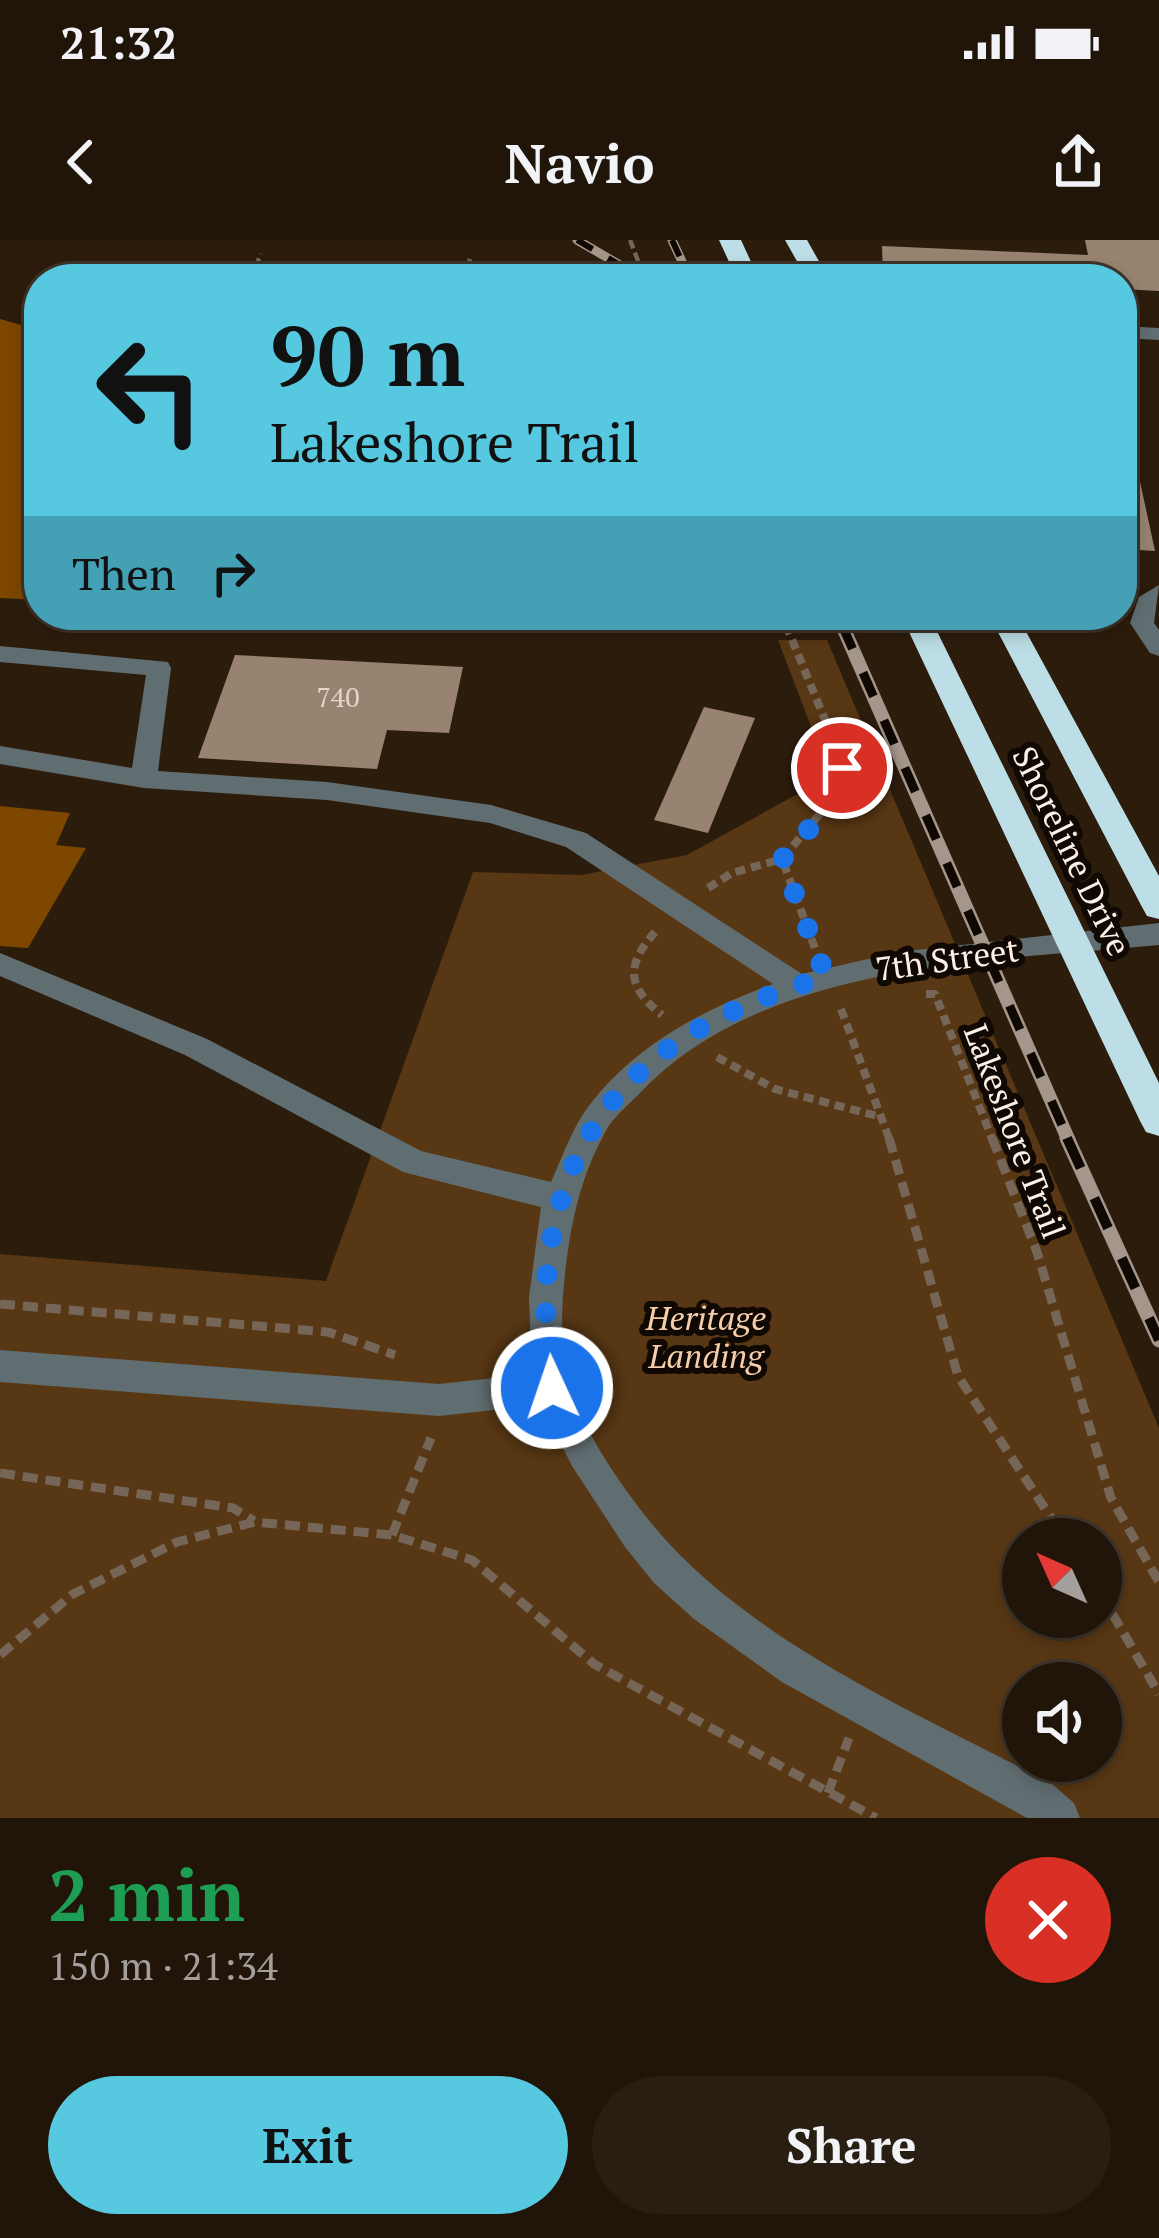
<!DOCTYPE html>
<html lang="en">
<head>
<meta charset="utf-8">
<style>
  :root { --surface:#211509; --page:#291e12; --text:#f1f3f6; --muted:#a29f9c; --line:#3e342a; --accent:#56c9e1 }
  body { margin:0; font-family:"PT Serif",serif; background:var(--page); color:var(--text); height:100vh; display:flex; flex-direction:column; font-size:45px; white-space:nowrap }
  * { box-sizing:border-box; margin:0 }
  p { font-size:39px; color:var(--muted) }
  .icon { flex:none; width:66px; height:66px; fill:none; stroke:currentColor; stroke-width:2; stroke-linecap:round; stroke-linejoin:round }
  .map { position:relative; height:1578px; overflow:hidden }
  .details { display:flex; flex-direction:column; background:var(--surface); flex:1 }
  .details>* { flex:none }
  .guide { position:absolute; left:24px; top:24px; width:1113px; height:366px; border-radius:48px; box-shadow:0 6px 18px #0003,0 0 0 3px var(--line); background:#56c9e1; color:#111; overflow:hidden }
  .needle { width:78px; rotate:315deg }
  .controls { position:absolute; left:1002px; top:1278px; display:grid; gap:24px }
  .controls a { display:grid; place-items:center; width:120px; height:120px; border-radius:50%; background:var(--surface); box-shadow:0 6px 18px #0003,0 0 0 3px var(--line); font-size:60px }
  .pin { position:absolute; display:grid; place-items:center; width:102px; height:102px; color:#fff; margin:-51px; border:6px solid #fff; border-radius:50%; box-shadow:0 3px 12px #0007 }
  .me { position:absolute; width:132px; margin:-66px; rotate:357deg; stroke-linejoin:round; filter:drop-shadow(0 0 9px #0008) }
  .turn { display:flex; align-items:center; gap:42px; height:252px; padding:0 48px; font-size:54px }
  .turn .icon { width:156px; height:156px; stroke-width:2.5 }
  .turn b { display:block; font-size:84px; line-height:102px }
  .then { display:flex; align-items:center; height:114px; padding:0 48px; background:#0003; gap:24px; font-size:45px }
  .round { display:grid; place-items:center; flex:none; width:126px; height:126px; border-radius:63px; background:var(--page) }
  .overview { display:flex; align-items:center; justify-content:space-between; height:204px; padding:0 48px }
  h1 { font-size:72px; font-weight:700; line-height:90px; color:#1e9e55 }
  .action { display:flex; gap:24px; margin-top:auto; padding:24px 48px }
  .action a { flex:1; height:138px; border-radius:72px; background:var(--accent); color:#111; font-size:48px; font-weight:700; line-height:138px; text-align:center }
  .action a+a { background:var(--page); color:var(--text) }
  .status { display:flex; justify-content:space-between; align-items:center; height:84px; padding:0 60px; background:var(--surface); direction:ltr }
  .status svg { height:33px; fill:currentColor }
  header { display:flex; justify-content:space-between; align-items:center; height:156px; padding:0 48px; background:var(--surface); font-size:54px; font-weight:700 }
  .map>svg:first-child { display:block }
</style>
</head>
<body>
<div class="status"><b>21:32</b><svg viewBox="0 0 49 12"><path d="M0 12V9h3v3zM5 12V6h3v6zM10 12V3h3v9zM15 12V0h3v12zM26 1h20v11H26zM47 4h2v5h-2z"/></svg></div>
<header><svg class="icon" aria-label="back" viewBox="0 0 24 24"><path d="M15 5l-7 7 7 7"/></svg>Navio<svg class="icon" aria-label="share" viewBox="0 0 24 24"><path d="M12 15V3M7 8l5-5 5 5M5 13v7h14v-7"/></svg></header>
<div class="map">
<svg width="1159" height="1578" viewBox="0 0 1159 1578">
  <rect width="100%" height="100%" fill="#2c1c0c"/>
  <path fill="#583714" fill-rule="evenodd" d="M778,400h49l332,788v390h-1159v-564l326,27 147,-409 108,3 106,-20 116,-64 23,-25zM1023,1299h78v78h-78zM1023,1443h78v78h-78z"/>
  <path fill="#7d4700" d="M0,79l39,11v270l-39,-2z
    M306,375h266l-12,14z
    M0,566l70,7 -14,32 30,3 -58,100 -28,-2z"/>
  <path fill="#988371" d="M1085,0h74v51l-37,-2v-10h-239l-1,-33 206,9z
    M1122,223h14l19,88 -33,-2z
    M235,415l228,12 -14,66 -62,-3 -10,39 -179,-11z
    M704,467l51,11 -47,115 -54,-13z"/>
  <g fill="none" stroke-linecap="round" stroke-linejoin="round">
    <path stroke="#756658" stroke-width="4.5" stroke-dasharray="9 4.5" stroke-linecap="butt" d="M630,0l15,39
      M250,39l11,-25
      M464,39l6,-20
      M782,375l5,13"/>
    <path stroke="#756658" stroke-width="8" stroke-dasharray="10 6" stroke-linecap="butt" d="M786,385l49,119 9,41 -62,74 34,92
      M708,648l24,-15 50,-14
      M655,692c-30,34 -28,55 7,83
      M926,754h9l58,147
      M841,769l49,132
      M717,817l58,32 106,28"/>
    <path stroke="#756658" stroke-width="9" stroke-dasharray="15 8" stroke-linecap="butt" d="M889,898l69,238 107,163
      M992,898l45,114 74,246 48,84
      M0,1064l328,28 67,23
      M0,1233l233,35 21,13
      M392,1295l39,-97
      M1101,1354l58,100
      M0,1415l73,-61 104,-52 78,-20 137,13 80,25 122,104 282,154
      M828,1553l21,-55"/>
    <path fill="#616e71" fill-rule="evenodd" d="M1122,86l37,2v12l-37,-2z
      M1159,345l-5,38 5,7v26l-9,-3 -20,-30 9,-26z
      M0,406l168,16 3,6 -13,103 169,11 164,23 95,28 216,141 97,-22 260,-29v22c-168,16 -397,17 -520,149 -10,10 -23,21 -31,33 -27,47 -37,94 -43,147 -4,35 -5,74 4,108 12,52 74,137 113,175 103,101 244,160 370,227l22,19 6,15h-53l-245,-136 -88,-63 -40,-36 -29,-36 -53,-81 -31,-61 -102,11 -439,-34v-32l439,34 93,-10 -3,-77 12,-90 -138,-35 -218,-117 -185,-79v-23l207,86 214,112 130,31c11,-24 21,-54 37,-75 47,-62 114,-97 185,-123l-207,-137 -76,-24 -163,-23 -183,-12 -144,-24v-18l132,22 14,-93 -146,-13z"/>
    <path fill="#bddee6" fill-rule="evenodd" d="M719,0h22l18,39h-22z
      M785,0h22l22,39h-22z
      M901,375h28l230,468v53l-13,-4 -6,-11z
      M989,375h28l142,261v43l-12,-3 -5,-9z"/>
    <g stroke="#a4968a" stroke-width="9">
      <path id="rail-far2" d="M577,0l67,39
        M672,0l18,39
        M838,375l6,13"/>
    </g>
    <g stroke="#a4968a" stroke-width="14">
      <path id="rail-far1" d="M842,385l227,516"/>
    </g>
    <g stroke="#a4968a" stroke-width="15">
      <path id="rail" d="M1067,898l92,202"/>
    </g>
    <use href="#rail-far2" stroke="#0f0803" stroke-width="6" stroke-dasharray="18" stroke-linecap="butt"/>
    <use href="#rail-far1" stroke="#0f0803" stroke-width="9" stroke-dasharray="26" stroke-linecap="butt"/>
    <use href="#rail" stroke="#0f0803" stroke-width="10" stroke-dasharray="33" stroke-linecap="butt"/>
  </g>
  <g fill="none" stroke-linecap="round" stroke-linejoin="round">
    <path stroke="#1a73e8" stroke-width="21" stroke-dasharray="0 37.8" d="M552,1148c-2,-33 -8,-68 -6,-101 12,-180 117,-263 280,-310l-44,-117c19,-31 65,-53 60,-92"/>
  </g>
  <g text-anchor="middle" stroke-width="12" stroke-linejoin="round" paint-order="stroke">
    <g font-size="27" fill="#e4d6ca">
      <text x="338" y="467">740</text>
    </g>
    <g font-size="33" fill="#fdf1e7" stroke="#0f0803">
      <text transform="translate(1072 611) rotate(64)" y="12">Shoreline Drive</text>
      <text transform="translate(947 719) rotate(-8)" y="12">7th Street</text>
      <text transform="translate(1015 891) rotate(69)" y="12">Lakeshore Trail</text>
    </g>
    <g font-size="33" font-style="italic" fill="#f4cdaa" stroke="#0f0803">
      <text x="706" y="1090">Heritage<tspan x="706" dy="38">Landing</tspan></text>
    </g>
  </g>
</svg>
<div class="controls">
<a><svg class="needle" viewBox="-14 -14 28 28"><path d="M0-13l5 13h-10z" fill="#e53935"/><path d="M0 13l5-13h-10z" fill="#a29f9c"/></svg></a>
<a><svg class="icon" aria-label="sound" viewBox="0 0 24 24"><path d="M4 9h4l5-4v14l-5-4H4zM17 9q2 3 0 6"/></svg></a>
</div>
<div class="pin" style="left:842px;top:528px;background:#d93025"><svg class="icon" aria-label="arrive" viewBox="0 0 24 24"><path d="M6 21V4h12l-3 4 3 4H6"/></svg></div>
<svg class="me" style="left:552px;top:1148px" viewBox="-20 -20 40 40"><circle r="17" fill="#1a73e8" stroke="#fff" stroke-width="3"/><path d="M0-11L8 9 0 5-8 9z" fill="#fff"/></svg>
<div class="guide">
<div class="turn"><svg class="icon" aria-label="left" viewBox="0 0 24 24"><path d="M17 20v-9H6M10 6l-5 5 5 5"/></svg><div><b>90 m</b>Lakeshore Trail</div></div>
<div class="then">Then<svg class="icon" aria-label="right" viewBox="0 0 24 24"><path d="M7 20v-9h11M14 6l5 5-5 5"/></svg></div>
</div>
</div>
<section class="details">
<div class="overview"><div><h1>2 min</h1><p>150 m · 21:34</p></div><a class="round" style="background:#d93025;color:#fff"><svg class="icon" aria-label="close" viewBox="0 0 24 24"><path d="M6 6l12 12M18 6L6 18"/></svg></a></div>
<div class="action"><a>Exit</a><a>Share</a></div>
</section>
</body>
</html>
